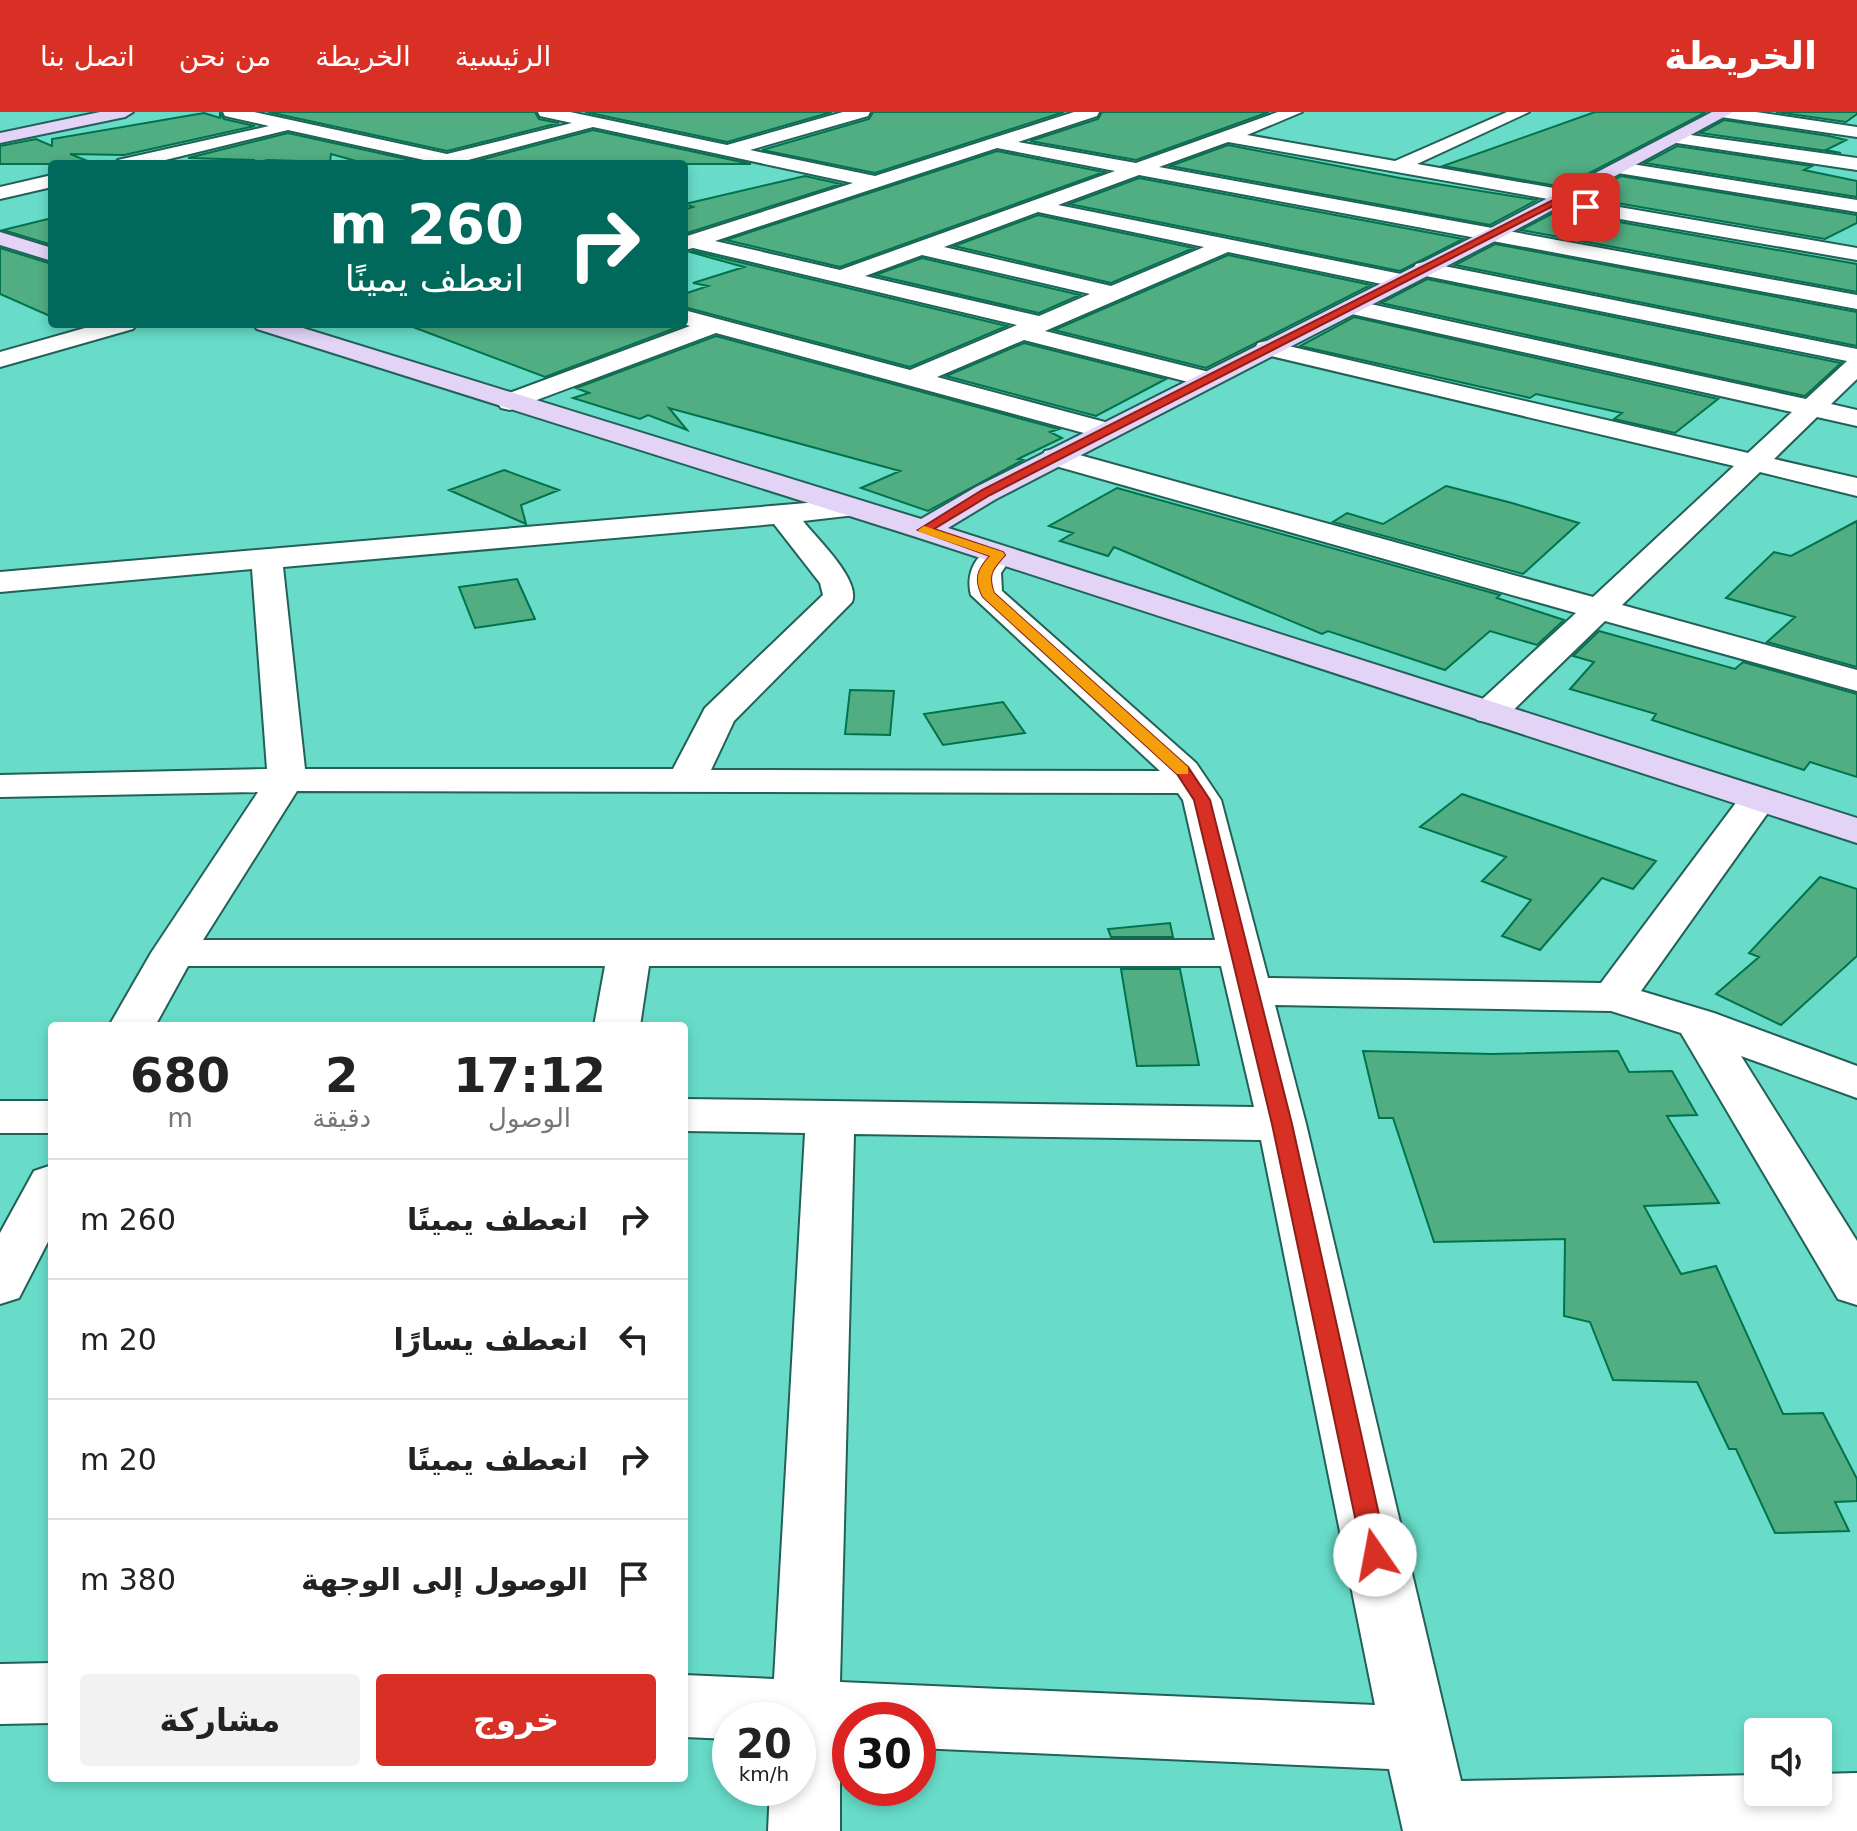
<!DOCTYPE html>
<html lang="ar">
<head>
<meta charset="utf-8">
<style>
  :root { --surface:#fff; --page:#f2f2f2; --text:#222; --muted:#767676; --line:#e0e0e0; --accent:#d93025 }
  body { margin:0; font-family:"DejaVu Sans",Vazirmatn,sans-serif; background:var(--page); color:var(--text); direction:rtl; height:100vh; display:flex; flex-direction:column; font-size:30px; white-space:nowrap }
  * { box-sizing:border-box; margin:0 }
  p { font-size:26px; color:var(--muted) }
  .icon { flex:none; width:44px; height:44px; fill:none; stroke:currentColor; stroke-width:2; stroke-linecap:round; stroke-linejoin:round }
  .map { position:relative; flex:1; overflow:hidden; direction:ltr }
  .drawer { position:absolute; left:48px; top:910px; width:640px; height:760px; display:flex; flex-direction:column; background:var(--surface); border-radius:8px; box-shadow:0 4px 12px #0003; direction:rtl }
  .drawer>* { flex:none }
  .guide { position:absolute; left:48px; top:48px; width:640px; height:168px; border-radius:8px; box-shadow:0 4px 12px #0003; direction:rtl; background:#00695c; color:#fff; overflow:hidden }
  .buttons { position:absolute; left:1744px; top:1606px; display:grid; gap:16px }
  .buttons a { display:grid; place-items:center; width:88px; height:88px; border-radius:8px; background:var(--surface); box-shadow:0 4px 12px #0003; font-size:40px }
  .speed { position:absolute; left:712px; top:1590px; display:flex; gap:16px; font-size:40px; font-weight:700; text-align:center }
  .speed>* { display:grid; place-content:center; width:104px; height:104px; border-radius:50%; background:var(--surface); box-shadow:0 4px 12px #0003; line-height:1 }
  .speed small { font-size:20px; font-weight:400 }
  .speed .limit { border:12px solid #d22; background:#fff; color:#111 }
  .pin { position:absolute; display:grid; place-items:center; width:68px; height:68px; color:#fff; margin:-34px; border-radius:16px; box-shadow:0 4px 12px #0006 }
  .me { position:absolute; width:88px; margin:-44px; rotate:348deg; stroke-linejoin:round; filter:drop-shadow(0 0 6px #0008) }
  .turn { display:flex; align-items:center; gap:28px; height:168px; padding:0 32px; font-size:36px }
  .turn .icon { width:104px; height:104px; stroke-width:2.5 }
  .turn b { display:block; font-size:56px; line-height:68px }
  .eta { display:flex; justify-content:space-evenly; align-items:center; height:136px; text-align:center }
  .eta b { font-size:48px; font-weight:700; line-height:56px }
  .action { display:flex; gap:16px; margin-top:auto; padding:16px 32px }
  .action a { flex:1; height:92px; border-radius:8px; background:var(--accent); color:#fff; font-size:32px; font-weight:700; line-height:92px; text-align:center }
  .action a+a { background:var(--page); color:var(--text) }
  ul { padding:0; list-style:none }
  li { display:flex; align-items:center; gap:24px; height:120px; padding:0 32px; border-top:2px solid var(--line) }
  li div { flex:1 }
  li b { display:block; font-size:30px }
  li em { font-style:normal }
  header { display:flex; align-items:center; gap:48px; box-sizing:border-box; height:112px; padding:0 40px; background:var(--accent); color:#fff }
  header strong { font-size:38px }
  nav { display:flex; gap:44px; margin-inline-start:auto; font-size:28px }
  .map>svg:first-child { display:block }
</style>
</head>
<body>
<header>
<strong>الخريطة</strong>
<nav><a>الرئيسية</a><a>الخريطة</a><a>من نحن</a><a>اتصل بنا</a></nav>
</header>
<div class="map">
<svg width="1857" height="1719" viewBox="0 0 1857 1719">
  <rect width="100%" height="100%" fill="#68dcc9"/>
  <path fill="#51ad82" stroke="#00734c" stroke-width="2" d="M268,0h267l4,7 20,4 -112,28z
    M585,0h247l-105,30z
    M873,0h191l-189,61 -113,-23 107,-31z
    M1102,0h167l-133,48 -106,-19 68,-22z
    M1595,0h111l-143,75 -120,-21z
    M1776,0h81v2l-11,8z
    M204,1l16,5v-5l4,6 31,7 -131,29 -54,-1 25,10h-95v-18l36,-7 16,7v-7z
    M1724,8l105,16 17,4 -20,10 15,3 -141,-20z
    M593,18l158,34h-286z
    M288,21l132,29 -53,2 -36,-10 -1,8 -63,-2 -13,4v-4l-66,-2z
    M1228,33l172,33 137,22 -47,25 -320,-59z
    M1677,34l135,20 -8,4 53,11v16l-212,-34z
    M997,39l107,21 -264,95 -114,-27z
    M805,64l36,8 -157,50v-24l9,-3 -8,-3z
    M1621,64l236,39v8l-32,16 -243,-42z
    M1139,66l324,61 -63,32 -331,-67z
    M1557,99l300,53v28l-336,-62z
    M1038,103l156,33 -83,35 -157,-37z
    M52,106v27l-49,-15z
    M1495,132l362,68v34l-402,-81z
    M0,136l52,16v53l-52,-23z
    M693,139l314,75 -97,41 -226,-60v-13l24,-8 -15,-3 51,-16 -54,-15z
    M1228,143l143,30 -165,83 -152,-38z
    M922,146l158,37 -41,18 -164,-38z
    M1427,167l414,84 -36,33 -424,-93z
    M1354,205l364,82 -43,34 -61,-14 8,-6 -86,-19 -6,4 -230,-52z
    M413,212h267l1,2 -136,51 -132,-50z
    M716,224l343,93 -9,3 12,6 -44,21 5,1 -95,51 -67,-23 39,-17 -231,-63 18,22 -39,-15 -8,4 -67,-21 16,-5 -13,-5z
    M1024,231l142,36 -70,37 -150,-40z
    M504,358l55,20 -38,15 5,19 -77,-34z
    M1446,374l66,17 67,20 -56,51 -190,-52 14,-9 36,11z
    M1117,376l383,107 -3,3 67,22 -27,25 -47,-14 -45,39 -117,-39 -6,3 -208,-87 -6,9 -48,-15 13,-8 -24,-7z
    M1857,409v146l-90,-25 28,-25 -69,-19 48,-46 17,4z
    M517,467l18,40 -60,9 -16,-41z
    M1599,519l136,38 8,-7 114,32v83l-47,-15 -6,8 -152,-50 4,-6 -86,-25 24,-27 -21,-6z
    M850,578l44,1 -4,44 -45,-1z
    M1003,590l22,31 -82,12 -19,-31z
    M1462,682l194,67 -23,28 -31,-11 -62,72 -38,-14 29,-36 -49,-19 24,-24 -86,-30z
    M1820,765l37,12v67l-76,69 -65,-31 43,-37 -10,-4z
    M1170,811l3,14h-62l-3,-8z
    M1121,857h59l19,96 -62,1z
    M1363,939l129,3 126,-3 11,21 43,-1 25,44 -30,1 52,87 -75,3 37,68 35,-8 67,148 40,-1 34,66v22l-22,1 14,29 -74,2 -39,-84h-7l-32,-67 -84,-2 -23,-58 -26,-6 1,-77 -131,3 -41,-124h-14z"/>
  <g fill="none" stroke-linecap="round" stroke-linejoin="round">
    <g stroke="#226157" stroke-width="4">
      <path id="street" d="M223,0h31l193,42 125,-31 -32,-7 -2,-4h32l157,33 116,-33h27l-2,4 -118,34 125,26 199,-64h25l-2,4 -79,26 118,21 142,-51h24l-55,23 148,26 112,-49h22l-112,52 148,26 7,2 1,7 284,49v12l-301,-52 -7,-2 -3,-4 2,-3 -320,-57 -69,25 698,128v14l-718,-134 -81,30 343,69 11,7 -11,7 -173,-36 -183,79 172,43 4,5 -4,5 -9,3 -184,-47 -87,37 179,48 4,6 -4,6 -10,2 -390,-106 -206,77 -9,-2 -4,-6 4,-6 189,-70 -7,-2 1,-14 226,60 107,-45 -324,-77 -9,2v-13l169,-54 -260,-56 -140,37h-31l2,-4 -136,-30 -139,34h-33l2,-4 151,-34 -44,-10zM997,36l118,23 -275,99 -125,-29zM1038,100l166,35 -93,39 -167,-39zM922,143l168,39 -51,22 -174,-40z
        M1713,0h43l101,15v10l-136,-20z
        M1676,21l181,25v12l-187,-28 -3,-4z
        M1619,50l238,38v12l-245,-40 -2,-4z
        M52,63v12l-52,12v-12z
        M1424,150l433,87v30l-26,25 26,6v16l-40,-9 -43,42 83,19v18l-97,-24 -138,133 235,65v21l-252,-70 -102,99 -13,3 -13,-3 -5,-8 5,-8 99,-91 -531,-150 -4,-6 4,-6 10,-2 10,2 528,146 141,-131 -476,-113 -3,-5 3,-5 9,-2 481,112 44,-41 -440,-98 -8,-2 -4,-5 4,-5 8,-2 454,99 41,-38 -431,-87 -3,-5 3,-5z
        M99,212h38l-4,5 -133,38v-15z
        M854,387l10,3 5,6 -5,6 -61,7c14,18 58,59 49,81l-118,119 -23,49 449,1 -189,-176c-7,-25 10,-53 38,-47l4,7 -12,18 1,18 194,172 25,37 47,178 333,5 143,-191 14,-4 14,4 5,8 -136,191 73,22 143,53v32l-116,-42 116,185v64l-19,-6 -157,-266 -70,-22 -336,-6 31,119 155,657 297,-6v17h60v-18l39,-1v58h-454l-14,-62 -471,-21v-28h-68v24h-10v87h-72l2,-43h28v-68h-68v19l-46,-2v-62l90,4 31,-546 -121,-2v-32l570,8 -33,-141h-572l-9,60h-46l11,-60h-417l-33,60h-46l42,-73 107,-161 -258,5v-22l267,-6 -15,-200 -252,23v-20zM774,412l46,59 3,12 -118,113 -32,61h-368l-22,-202zM297,679l881,2 5,7 32,140h-1012zM854,1022l407,6 114,565 -535,-23z
        M0,989h52v32h-52z
        M52,1053v69l-33,64 -19,6v-71l34,-62z
        M52,1551v60l-52,1v-60z"/>
    </g>
    <g stroke="#226157" stroke-width="4">
      <path id="secondary" d="M100,0h33l-8,5 -125,26v-10z
        M1712,0h21l-234,127 -503,260 -48,29 909,290v25l-944,-307 -656,-207 -4,-5h37l631,195 55,-32 509,-256z
        M0,120l52,16v13l-52,-16z"/>
    </g>
    <use href="#street" fill="#fff" fill-rule="evenodd"/>
    <use href="#secondary" fill="#e2d3f7" fill-rule="evenodd"/>
  </g>
  <path fill="#d93025" stroke="#8d1f18" stroke-width="2" d="M1553,88l37,7 -4,2 -29,-5 -567,291 -56,34 69,23 2,3c-12,14 -18,19 -11,38l194,174 22,33 82,324 96,431 -3,7 -10,4 -9,-4 -3,-7 -91,-431 -78,-324 -17,-26 -194,-177c-9,-17 -6,-27 7,-41l-72,-26 64,-40z"/>
  <path fill="#f59e0b" d="M924,414l79,26 2,3c-12,14 -18,19 -11,38l194,174v7h-11l-194,-177c-9,-17 -6,-27 7,-41l-70,-24 -2,-2z"/>
</svg>
<div class="buttons">
<a><svg class="icon" aria-label="sound" viewBox="0 0 24 24"><path d="M4 9h4l5-4v14l-5-4H4zM17 9q2 3 0 6"/></svg></a>
</div>
<div class="speed"><div>20<small>km/h</small></div><div class="limit">30</div></div>
<div class="pin" style="left:1586px;top:95px;background:#d93025"><svg class="icon" aria-label="arrive" viewBox="0 0 24 24"><path d="M6 21V4h12l-3 4 3 4H6"/></svg></div>
<svg class="me" style="left:1375px;top:1443px" viewBox="-20 -20 40 40"><circle r="19" fill="#fff"/><path d="M0-13L10 11 0 6-10 11z" fill="#d93025"/></svg>
<div class="guide">
<div class="turn"><svg class="icon" aria-label="right" viewBox="0 0 24 24"><path d="M7 20v-9h11M14 6l5 5-5 5"/></svg><div><b>260 m</b>انعطف يمينًا</div></div>
</div>
<section class="drawer">
<div class="eta">
<div><b>17:12</b><p>الوصول</p></div>
<div><b>2</b><p>دقيقة</p></div>
<div><b>680</b><p>m</p></div>
</div>
<ul>
<li><svg class="icon" aria-label="right" viewBox="0 0 24 24"><path d="M7 20v-9h11M14 6l5 5-5 5"/></svg><div><b>انعطف يمينًا</b></div><em>260 m</em></li>
<li><svg class="icon" aria-label="left" viewBox="0 0 24 24"><path d="M17 20v-9H6M10 6l-5 5 5 5"/></svg><div><b>انعطف يسارًا</b></div><em>20 m</em></li>
<li><svg class="icon" aria-label="right" viewBox="0 0 24 24"><path d="M7 20v-9h11M14 6l5 5-5 5"/></svg><div><b>انعطف يمينًا</b></div><em>20 m</em></li>
<li><svg class="icon" aria-label="arrive" viewBox="0 0 24 24"><path d="M6 21V4h12l-3 4 3 4H6"/></svg><div><b>الوصول إلى الوجهة</b></div><em>380 m</em></li>
</ul>
<div class="action"><a>خروج</a><a>مشاركة</a></div>
</section>
</div>
</body>
</html>
